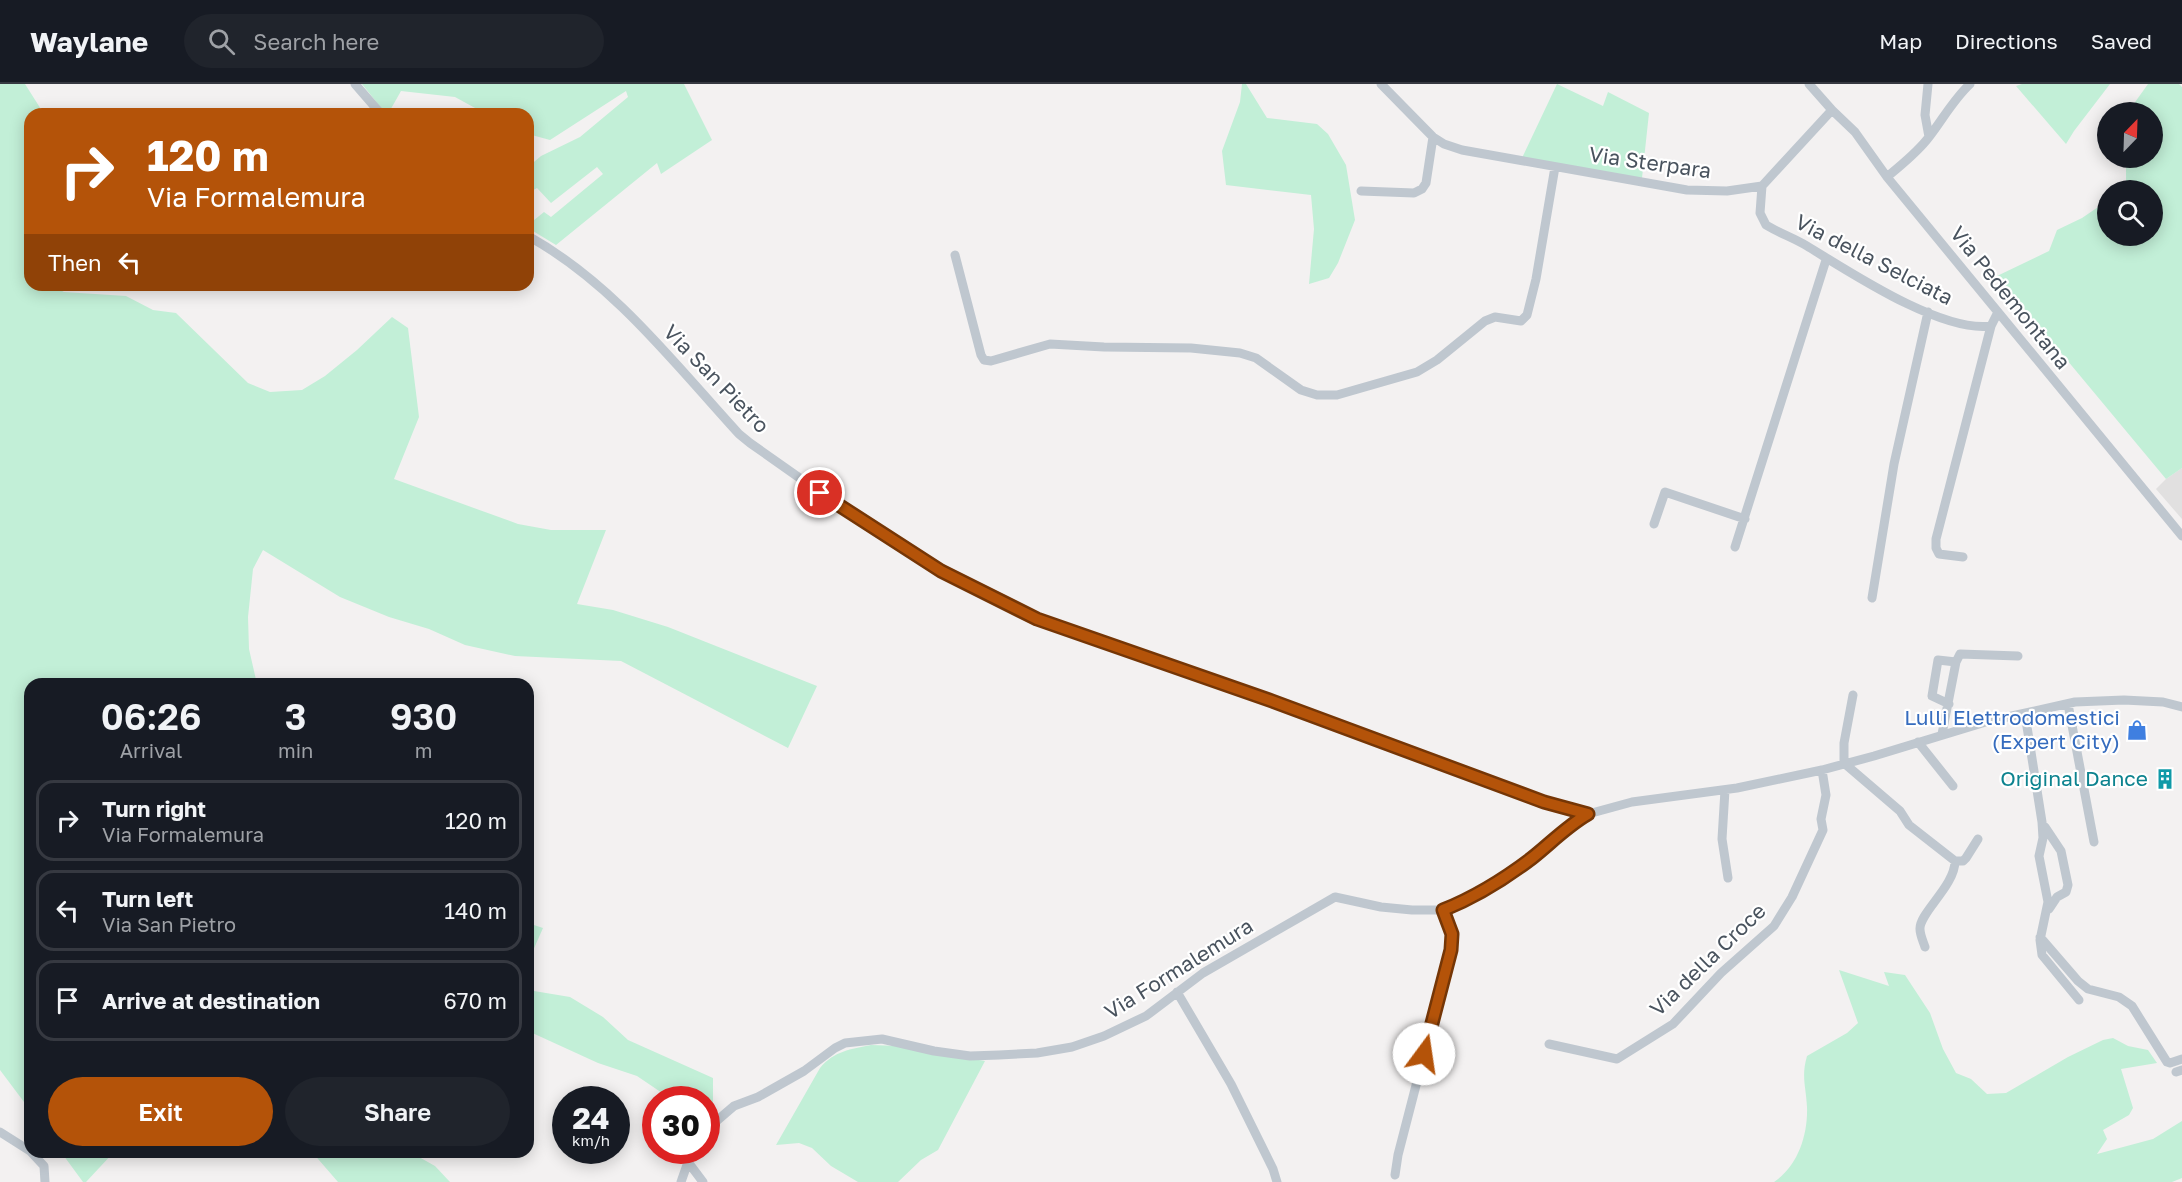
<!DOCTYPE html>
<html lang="en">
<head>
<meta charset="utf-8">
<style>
  :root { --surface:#171b24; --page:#20242c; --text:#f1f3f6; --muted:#9ea1a6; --line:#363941; --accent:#b45309 }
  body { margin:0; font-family:"Golos Text",sans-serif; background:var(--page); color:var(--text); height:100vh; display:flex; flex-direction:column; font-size:22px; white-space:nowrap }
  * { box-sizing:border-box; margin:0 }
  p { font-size:20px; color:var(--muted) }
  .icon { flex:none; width:33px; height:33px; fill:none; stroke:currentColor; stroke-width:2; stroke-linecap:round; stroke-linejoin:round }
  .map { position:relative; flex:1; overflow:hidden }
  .sheet { position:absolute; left:24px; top:594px; width:510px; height:480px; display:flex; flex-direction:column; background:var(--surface); border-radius:18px; box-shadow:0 3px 15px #0003 }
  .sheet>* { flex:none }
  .top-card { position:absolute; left:24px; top:24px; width:510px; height:183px; border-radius:18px; box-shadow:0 3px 15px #0003; background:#b45309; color:#fff; overflow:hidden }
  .needle { width:39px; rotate:23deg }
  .buttons { position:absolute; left:2097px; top:18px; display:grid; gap:12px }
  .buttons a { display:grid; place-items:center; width:66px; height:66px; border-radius:50%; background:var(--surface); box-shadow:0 3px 15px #0003; font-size:30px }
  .speed { position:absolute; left:552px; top:1002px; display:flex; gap:12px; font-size:30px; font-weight:700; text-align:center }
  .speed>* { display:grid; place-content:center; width:78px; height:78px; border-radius:50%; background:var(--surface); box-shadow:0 3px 15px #0003; line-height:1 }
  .speed small { font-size:15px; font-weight:400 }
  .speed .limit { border:9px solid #d22; background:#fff; color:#111 }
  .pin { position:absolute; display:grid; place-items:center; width:51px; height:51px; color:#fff; margin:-26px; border:3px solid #fff; border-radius:50%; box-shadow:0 2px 6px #0007 }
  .me { position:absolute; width:66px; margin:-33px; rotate:14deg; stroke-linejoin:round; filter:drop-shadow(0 0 4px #0008) }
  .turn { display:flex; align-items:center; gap:21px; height:126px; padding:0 24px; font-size:27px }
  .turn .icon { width:78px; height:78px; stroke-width:2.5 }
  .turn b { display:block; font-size:42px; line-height:51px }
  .then { display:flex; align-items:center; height:57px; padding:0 24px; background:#0003; gap:12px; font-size:22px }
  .eta { display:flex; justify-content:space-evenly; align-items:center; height:102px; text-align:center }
  .eta b { font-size:36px; font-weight:600; line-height:42px }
  .button { display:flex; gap:12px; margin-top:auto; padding:12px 24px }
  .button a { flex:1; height:69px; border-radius:36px; background:var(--accent); color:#fff; font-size:24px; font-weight:600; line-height:69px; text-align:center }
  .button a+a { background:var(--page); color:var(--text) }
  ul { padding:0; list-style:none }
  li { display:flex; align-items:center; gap:18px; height:81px; margin:0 12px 9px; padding:0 12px; border:3px solid var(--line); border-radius:18px }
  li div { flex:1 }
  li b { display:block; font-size:22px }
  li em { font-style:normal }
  header { display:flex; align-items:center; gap:36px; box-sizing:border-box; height:84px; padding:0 30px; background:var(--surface); border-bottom:2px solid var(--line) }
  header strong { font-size:28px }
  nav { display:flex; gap:33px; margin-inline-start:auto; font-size:21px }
  .search { width:420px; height:54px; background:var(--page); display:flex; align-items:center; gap:15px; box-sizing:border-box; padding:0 21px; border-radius:33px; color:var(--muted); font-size:22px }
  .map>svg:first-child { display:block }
</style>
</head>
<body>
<header>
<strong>Waylane</strong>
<div class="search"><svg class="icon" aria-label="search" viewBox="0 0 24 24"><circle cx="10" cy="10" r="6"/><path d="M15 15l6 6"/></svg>Search here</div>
<nav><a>Map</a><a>Directions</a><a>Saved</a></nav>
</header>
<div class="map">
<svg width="2182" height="1098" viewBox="0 0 2182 1098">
  <rect width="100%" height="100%" fill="#f3f1f1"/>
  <path fill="#e1e0e0" d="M2182,384v51l-26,-30 10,-10z"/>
  <path fill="#c2efd7" d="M0,0h25l19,30h-14v171h21l13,7 62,4 27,14 23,3 72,70 22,9 32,-2 23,-14 32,-26 35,-33 16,11 11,89 -25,62 124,45 33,6h55l-29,74 36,6 55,17 149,59 -29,62 -167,-87 -106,-5 -50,-11 -36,-16 -40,-12 -49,-20 -77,-47 -10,19 -5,48 1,32 8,35h-227v426l-30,-40z
    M362,0h322l28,56 -51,34 -4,-11 -101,82 -28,-17v-3l16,-13 7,5 52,-43 -6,-7 -46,36 -14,-15 -9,5v-26l13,-11 39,-19 48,-40 -2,-6 -76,49 -22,-6v-20h-42l-31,-17 -54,-6 -13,23h-2z
    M1242,0h4l21,34 50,6 11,10 18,31 9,55 -17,43 -9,15 -20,6 5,-55 -3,-34 -85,-10 -4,-34 18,-49z
    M1557,0l46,22 5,-14 41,21 -7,65 -120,-20z
    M2022,0h88l-36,47 -8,13 -50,-58z
    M2148,0h31l3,3v381l-16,11 -169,-203 52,-25 8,-21 25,-12 25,-17 1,35h44v-46h-28l2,-1v-22l-6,-9h32v-46h-24z
    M528,839l15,5 -15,34z
    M1839,886l50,16 -5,-14 21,3 25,38 13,36 13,24 15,6 16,15 19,-1 62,-36 35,-17 10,-2 15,8 20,4 9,13 -36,6 12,39 -4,7 -26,15 4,9 -10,15 56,-15 29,-18v57l-10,4h-398c24,-16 34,-47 33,-75 -1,-21 -6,-30 0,-51l40,-23 11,-10z
    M528,906l42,7 33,20 25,23 85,38v25l-6,9 -1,-12 -35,-1 -34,-23 -39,-13 -70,-32z
    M871,961l27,1 87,15 -47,89 -17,10 -23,22h-40l-27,-16 -19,-18 -13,-5 -23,2 44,-77c14,-17 31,-19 51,-23z
    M61,1068h53l-28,30h-3z
    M312,1068h98l25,14 15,16h-112z"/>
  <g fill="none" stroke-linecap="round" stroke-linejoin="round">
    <path stroke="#bfc7cf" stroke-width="9" d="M355,0l26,30
      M1381,0l52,53 11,7 18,6 225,40 40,1 35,-5 70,-76
      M1809,0l23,26 23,22 32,45 295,359
      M1928,0l-3,31 4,22
      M1887,93c15,-13 30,-24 42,-40 14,-18 24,-37 41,-53
      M1762,102l-2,27 6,12c13,8 28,13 41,21 43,26 134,87 184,80l7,-14
      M1361,107l53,2 8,-4 4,-6 7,-46
      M528,152c85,47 146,127 211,198l11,9 88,62 103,66 96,48 235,82 272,101 44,12
      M955,171l26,100 3,5 7,1 59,-17 54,3 87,1 49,5 16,5 45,32 16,5h20l80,-23 20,-12 48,-39 10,-4 26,4 6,-6 9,-36 19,-112
      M1654,440l11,-32 80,27
      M1735,463l91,-287
      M1963,473l-24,-3 -3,-6v-9l55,-213
      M1872,514l22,-134 34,-152
      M1853,611l-9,48v20l56,48 9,14 46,36c0,25 -36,52 -35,68 0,6 3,12 5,18
      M1949,620l-17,-8 6,-36 18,2
      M2068,620l26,138
      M2025,630l17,108 1,16 -4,18 9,46 -8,38 2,15 37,45
      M1942,650l14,-72 4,-8 58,2
      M1918,658l35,44
      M1725,706l-3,49 6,39
      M2045,743l16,24 7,34 -2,7 -9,5 -8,12
      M1955,777h8l3,-3 12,-19
      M2040,853l38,44 10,8 31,8 13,9 35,56 3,1 12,-4
      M1177,908l54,92 42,85 4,13
      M1549,960l68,15 56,-35 48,-51 53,-47 18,-29 31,-67 -2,-11 5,-24 -4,-25
      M2176,988l6,-2
      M706,1046l28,-24 24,-9 46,-26 31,-23 10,-5 37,-4 52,12 36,5 29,-1 38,-2 35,-6 32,-11 42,-20 57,-43 132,-76 46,10 31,3h31l19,-8 69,-43 45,-38 12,-7 44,-12 105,-14 85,-18 52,-14 115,-35 86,-19 49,-2 39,2 19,5
      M0,1048l30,19
      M31,1068l13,14 1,16
      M688,1078l15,20
      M1395,1091l3,-20 53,-205 1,-16 -9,-24
      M681,1098l7,-20 6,-12"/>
  </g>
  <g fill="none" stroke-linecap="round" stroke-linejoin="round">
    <g stroke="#753606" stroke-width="15">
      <path id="route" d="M820,409l121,78 96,48 235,82 272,101 44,12c-21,12 -37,29 -56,44 -25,19 -59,40 -89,52l9,24 -1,16 -27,104"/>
    </g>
    <use href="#route" stroke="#b45309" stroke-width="10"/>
  </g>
  <defs>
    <g id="shop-bare" transform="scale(1.62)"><path d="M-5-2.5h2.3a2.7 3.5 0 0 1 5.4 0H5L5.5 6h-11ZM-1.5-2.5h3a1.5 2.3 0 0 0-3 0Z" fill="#3f7fe0" stroke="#fff" stroke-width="2.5" paint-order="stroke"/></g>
    <g id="building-bare" transform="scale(1.62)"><path d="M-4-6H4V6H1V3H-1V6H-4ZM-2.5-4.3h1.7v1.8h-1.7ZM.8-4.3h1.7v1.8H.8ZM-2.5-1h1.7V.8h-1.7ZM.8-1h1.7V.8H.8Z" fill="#0f9aa8" stroke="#fff" stroke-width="2.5" paint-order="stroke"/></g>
  </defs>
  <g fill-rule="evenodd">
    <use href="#shop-bare" x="2137" y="646"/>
    <use href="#building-bare" x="2165" y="695"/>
  </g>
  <g text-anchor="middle" stroke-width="4.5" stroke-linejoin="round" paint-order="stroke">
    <g font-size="21" fill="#49535e" stroke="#fff">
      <text transform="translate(1650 79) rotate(8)" y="7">Via Sterpara</text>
      <text transform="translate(1874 176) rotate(27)" y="7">Via della Selciata</text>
      <text transform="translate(2010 214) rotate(51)" y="7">Via Pedemontana</text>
      <text transform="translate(716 295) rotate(46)" y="7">Via San Pietro</text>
      <text transform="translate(1708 876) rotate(-44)" y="7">Via della Croce</text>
      <text transform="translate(1179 885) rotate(-32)" y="7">Via Formalemura</text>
    </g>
    <g font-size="21" fill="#366cbe" stroke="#fff" text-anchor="end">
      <text x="2120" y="641">Lulli Elettrodomestici<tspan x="2120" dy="24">(Expert City)</tspan></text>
    </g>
    <g font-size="21" fill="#0d838f" stroke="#fff" text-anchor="end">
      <text x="2148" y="702">Original Dance</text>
    </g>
  </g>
</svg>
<div class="buttons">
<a><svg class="needle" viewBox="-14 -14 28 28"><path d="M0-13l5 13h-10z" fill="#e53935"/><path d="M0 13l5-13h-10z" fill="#9ea1a6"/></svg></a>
<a><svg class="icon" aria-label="search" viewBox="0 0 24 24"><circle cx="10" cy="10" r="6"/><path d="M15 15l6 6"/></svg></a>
</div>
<div class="speed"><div>24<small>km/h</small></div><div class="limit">30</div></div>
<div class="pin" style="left:820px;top:409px;background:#d93025"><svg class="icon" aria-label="arrive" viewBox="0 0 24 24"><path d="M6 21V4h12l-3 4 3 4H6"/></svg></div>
<svg class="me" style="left:1424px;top:970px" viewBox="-20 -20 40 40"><circle r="19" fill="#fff"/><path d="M0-13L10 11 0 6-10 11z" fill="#b45309"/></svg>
<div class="top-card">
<div class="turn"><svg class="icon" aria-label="right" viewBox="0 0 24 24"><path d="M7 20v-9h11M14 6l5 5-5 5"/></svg><div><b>120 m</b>Via Formalemura</div></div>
<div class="then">Then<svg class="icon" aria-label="left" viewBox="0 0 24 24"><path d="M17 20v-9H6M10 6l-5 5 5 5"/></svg></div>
</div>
<section class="sheet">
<div class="eta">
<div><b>06:26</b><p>Arrival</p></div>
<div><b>3</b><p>min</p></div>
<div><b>930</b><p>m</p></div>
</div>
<ul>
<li><svg class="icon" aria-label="right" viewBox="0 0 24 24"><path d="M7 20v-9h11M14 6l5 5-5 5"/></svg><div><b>Turn right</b><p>Via Formalemura</p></div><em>120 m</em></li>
<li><svg class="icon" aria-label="left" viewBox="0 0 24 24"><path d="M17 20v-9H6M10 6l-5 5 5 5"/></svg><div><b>Turn left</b><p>Via San Pietro</p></div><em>140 m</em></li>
<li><svg class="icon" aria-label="arrive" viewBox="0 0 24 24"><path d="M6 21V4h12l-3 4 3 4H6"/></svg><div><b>Arrive at destination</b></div><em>670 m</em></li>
</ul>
<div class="button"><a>Exit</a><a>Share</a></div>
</section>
</div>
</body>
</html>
